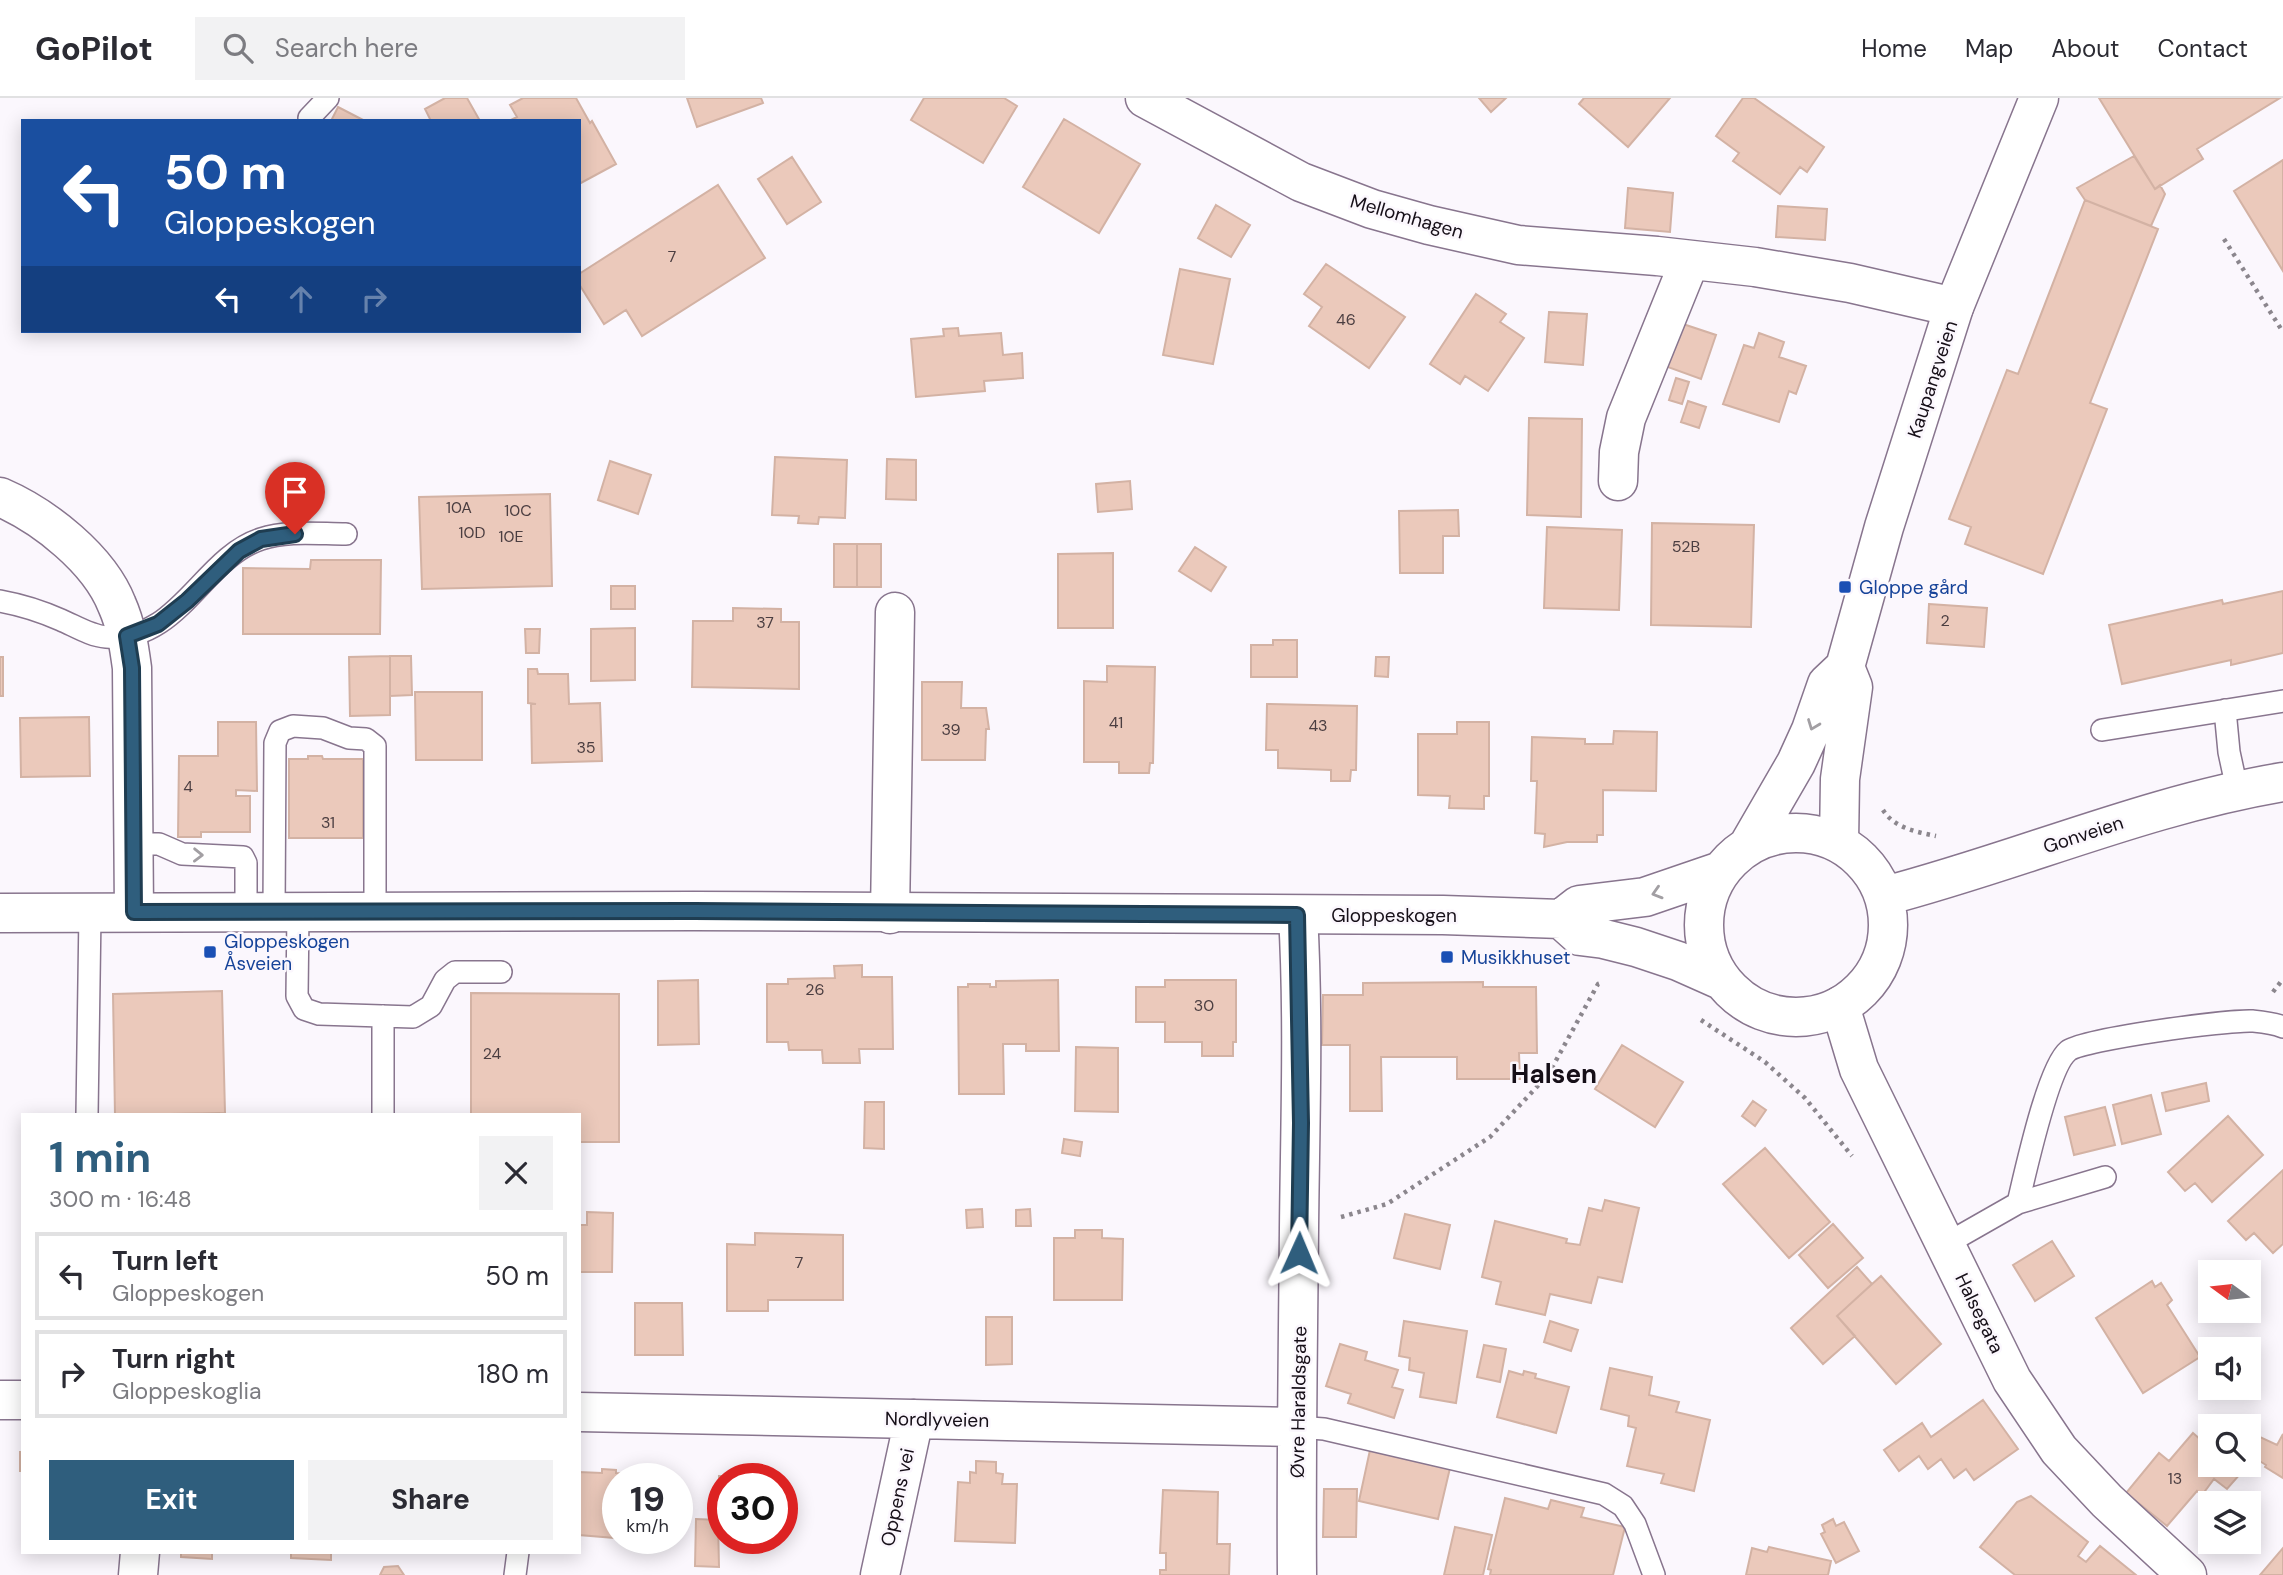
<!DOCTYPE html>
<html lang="en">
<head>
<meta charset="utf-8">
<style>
  :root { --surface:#fff; --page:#f2f2f3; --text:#2b2b33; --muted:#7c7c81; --line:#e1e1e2; --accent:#2f5e7d }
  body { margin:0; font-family:"DM Sans",sans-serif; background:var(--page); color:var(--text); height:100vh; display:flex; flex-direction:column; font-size:26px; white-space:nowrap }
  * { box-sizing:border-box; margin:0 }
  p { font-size:23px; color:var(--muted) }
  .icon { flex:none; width:38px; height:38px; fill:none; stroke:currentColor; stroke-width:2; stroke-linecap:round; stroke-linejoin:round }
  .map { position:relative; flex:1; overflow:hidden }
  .drawer { position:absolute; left:21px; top:1015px; width:560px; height:441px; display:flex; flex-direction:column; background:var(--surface); border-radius:0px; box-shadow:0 4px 18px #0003 }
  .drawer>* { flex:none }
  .top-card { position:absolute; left:21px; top:21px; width:560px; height:214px; border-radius:0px; box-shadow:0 4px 18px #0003; background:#1a4fa0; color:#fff; overflow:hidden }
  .needle { width:46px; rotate:285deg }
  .tools { position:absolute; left:2198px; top:1162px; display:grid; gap:14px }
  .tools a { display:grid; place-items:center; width:63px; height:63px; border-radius:0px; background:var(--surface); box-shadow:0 4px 18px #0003; font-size:35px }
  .speed { position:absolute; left:602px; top:1365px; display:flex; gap:14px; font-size:35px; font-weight:700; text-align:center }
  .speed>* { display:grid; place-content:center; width:91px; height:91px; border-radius:50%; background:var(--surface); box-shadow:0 4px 18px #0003; line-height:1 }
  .speed small { font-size:18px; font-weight:400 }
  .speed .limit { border:10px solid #d22; background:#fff; color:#111 }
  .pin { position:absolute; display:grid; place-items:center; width:60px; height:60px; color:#fff; margin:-72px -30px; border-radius:50% 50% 50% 0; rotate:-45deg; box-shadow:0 0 7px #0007 }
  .pin .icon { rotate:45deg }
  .me { position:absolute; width:77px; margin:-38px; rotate:1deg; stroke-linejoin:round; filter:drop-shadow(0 0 5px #0008) }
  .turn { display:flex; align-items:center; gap:24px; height:147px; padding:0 28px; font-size:32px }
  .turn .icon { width:91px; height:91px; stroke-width:2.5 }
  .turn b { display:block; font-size:49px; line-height:60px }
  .lanes { display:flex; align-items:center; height:66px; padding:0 28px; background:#0003; justify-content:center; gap:35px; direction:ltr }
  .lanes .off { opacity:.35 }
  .round { display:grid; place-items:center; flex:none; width:74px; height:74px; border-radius:0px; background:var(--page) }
  .overview { display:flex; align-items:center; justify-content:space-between; height:119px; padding:0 28px }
  h1 { font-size:42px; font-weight:700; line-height:52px; color:var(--accent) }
  .primary-button { display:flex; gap:14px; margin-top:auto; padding:14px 28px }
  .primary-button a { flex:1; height:80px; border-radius:0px; background:var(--accent); color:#fff; font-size:28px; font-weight:700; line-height:80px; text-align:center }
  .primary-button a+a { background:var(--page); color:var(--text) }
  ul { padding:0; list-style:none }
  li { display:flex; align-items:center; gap:21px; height:88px; margin:0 14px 10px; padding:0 14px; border:4px solid var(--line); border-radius:0px }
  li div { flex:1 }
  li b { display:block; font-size:26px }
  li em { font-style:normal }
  header { display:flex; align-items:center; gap:42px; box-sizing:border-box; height:98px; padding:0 35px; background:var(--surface); border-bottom:2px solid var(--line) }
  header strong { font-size:33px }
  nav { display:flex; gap:38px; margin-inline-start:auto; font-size:24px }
  .search { width:490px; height:63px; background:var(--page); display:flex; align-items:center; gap:18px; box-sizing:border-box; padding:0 24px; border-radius:0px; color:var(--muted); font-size:26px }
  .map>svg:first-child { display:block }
</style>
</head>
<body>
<header>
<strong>GoPilot</strong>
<div class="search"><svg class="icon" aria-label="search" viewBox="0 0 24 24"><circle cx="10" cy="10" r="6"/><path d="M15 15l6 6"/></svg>Search here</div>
<nav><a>Home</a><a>Map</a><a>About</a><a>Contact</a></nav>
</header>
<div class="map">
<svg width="2283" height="1477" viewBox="0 0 2283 1477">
  <rect width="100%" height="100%" fill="#fbf7fd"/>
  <path fill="#ebc9bb" stroke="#d3b2a4" stroke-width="2" d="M445,0h22l13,23h-49l-6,-12z
    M523,0h53l14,25 2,-2 24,43 -37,20v-63h-70l8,-4 -7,-12z
    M687,0h74l2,5 -66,24z
    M924,0h80l13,8 -34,57 -72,-43z
    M1479,0h27l-15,14z
    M1584,0h86l-42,49 -49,-43z
    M1743,0h11l70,49 -17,25 -7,-5 -20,27 -47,-33 6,-8 -23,-17z
    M2099,0h181l-83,51 6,10 -48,30z
    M338,9l27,14h-34z
    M1064,21l76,45 -41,69 -76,-46z
    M2134,58l21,33 5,-4 5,9 -14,32 -66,-26 -8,-12z
    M792,59l29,45 -34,22 -29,-45z
    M2283,62v111l-49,-80z
    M718,87l47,73 -123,78 -16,-26 -22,14 -25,-40v-10z
    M1628,90l45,5 -3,39 -45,-4z
    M2085,102l73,29 -68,174 17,6 -64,165 -78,-30 6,-17 -22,-8 58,-149 11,4z
    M1216,107l34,20 -19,32 -33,-19z
    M1778,108l49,3 -2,31 -49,-3z
    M1326,166l79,53 -36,51 -60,-42 13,-19 -18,-13z
    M1180,171l50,10 -17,85 -50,-9z
    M1476,196l30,20 -6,8 24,16 -36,53 -23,-15 -5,8 -30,-20z
    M1549,214l38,2 -4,51 -38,-3z
    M1680,225l36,12 -15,44 -36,-13z
    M958,230l1,8 42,-3 2,22 19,-2 1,25 -39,3 1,10 -69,6 -5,-58 33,-3 -1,-7z
    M1759,235l25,9 -5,15 27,9 -10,28 -7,-3 -10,31 -56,-18 21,-59 10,3z
    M1676,280l13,4 -7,22 -13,-4z
    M1688,303l18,6 -7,21 -18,-6z
    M1529,320l53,1 -1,98 -54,-2z
    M775,359l72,3 -2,58 -26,-1 -1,7 -20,-1 1,-7 -27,-1z
    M887,361l29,1v40l-30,-1z
    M610,363l41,14 -13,39 -40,-14z
    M1130,383l2,28 -34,3 -2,-28z
    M550,396l2,92 -130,3 -3,-92z
    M1458,412l1,26h-16v37h-43l-1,-62z
    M1652,425l102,2 -3,102 -100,-2z
    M1547,429l75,3 -3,80 -75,-2z
    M834,446h23v43h-23z
    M857,446h24v43h-24z
    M1195,449l31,20 -15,24 -32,-20z
    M1113,455v75h-55v-74z
    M311,462h70l-1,74h-137v-66l67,1z
    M611,488h24v23h-24z
    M2283,493v62l-52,12v-5l-109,24 -13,-59 113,-25 1,4z
    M1929,506l58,4 -3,39 -57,-4z
    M733,510l48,1v13h18v67l-107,-2 1,-66h40z
    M635,530v52l-44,1v-52z
    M525,531h15l-1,24h-13z
    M1273,542h24v37h-46v-32h22z
    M390,558v59l-40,1 -1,-59z
    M390,558h21l1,39 -22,1z
    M0,559h3v39h-3z
    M1376,559h13l-1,20 -13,-1z
    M1107,568l48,1 -2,96h-3l-1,10h-30v-11h-35v-81l23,1z
    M528,571h9l1,5h30l1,30 31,-1 2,58 -70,2 -1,-59h5l-8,-1z
    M922,584h40l-1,26h25l3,21h-3l-1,31h-63z
    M415,594h67v68h-66z
    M1267,606l90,2 -1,64h-5l-1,11h-19v-11l-53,-2v-18h-12z
    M89,619l1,59 -69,1 -1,-59z
    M218,624h38l1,69 -21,-1v6h14v36h-49v5h-23l1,-81h39z
    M1457,624h32v74h-5v13l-35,-1 1,-12 -32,-1v-61h39z
    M1614,633l43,1 -1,59 -53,-1v45h-6v7h-30l-23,5 1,-13 -10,-1 2,-52h-6l1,-44 53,2v5h28z
    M308,658h14l1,3h40v79h-74v-79h19z
    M862,867v12h30l1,72h-34l1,14h-37l-1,-13h-33l-1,-8h-21v-58h21v-5l47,-1 -1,-12z
    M698,882l1,64 -41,1v-64z
    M1058,882l1,71h-33v-7h-23l1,50h-45l-1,-107h10v-3h22v3h6v-6z
    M1165,882h71v62h-3v14h-31v-14h-37v-20h-29v-35h29z
    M1483,884v5h53l1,66h-18l1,26h-63v-22h-76l1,54h-32v-66h-28l1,-50h40v-12z
    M222,893l3,122 -110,2 -2,-121z
    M471,895l148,1v148h-40v-27h-108z
    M1622,947l61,37 -28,45 -60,-38z
    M1076,949l42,1v64l-43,-1z
    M2206,985l3,18 -43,10 -4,-18z
    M2151,997l10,39 -39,10 -9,-39z
    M1753,1003l13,9 -11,16 -13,-10z
    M865,1004h19v47l-20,-1z
    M2105,1009l10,38 -41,10 -9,-38z
    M219,1015v2h-76z
    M2228,1018l35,39 -51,47 -17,-19 -10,8 -17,-19z
    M1064,1041l18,3 -2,14 -18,-3z
    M1765,1050l65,74 -41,36 -66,-74z
    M2283,1072v74l-10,9 -19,-20 -8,7 -18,-19z
    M1605,1102l34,8 -17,74 -24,-5 -7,26 -41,-9 -5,21 -49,-11 5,-22 -19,-5 13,-56 72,18 -1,4 14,2 9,-37 13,3z
    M982,1111l1,18 -16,1 -1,-18z
    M1030,1111l1,17h-15v-16z
    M587,1114l26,1 -1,59h-33v-47h8z
    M1405,1116l45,11 -10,44 -46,-11z
    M1833,1126l30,34 -35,30 -29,-33z
    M1075,1132h27v8l21,1 -1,61h-68v-62h21z
    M755,1135l88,2v65h-75v11h-41v-67l28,1z
    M2052,1143l22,35 -39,25 -22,-36z
    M1857,1169l15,17 -35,32 18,20 -32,28 -32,-36z
    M1881,1178l60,68 -45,40 -59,-68z
    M2152,1183l3,6 6,-4 11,17 -5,5 33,52 -57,36 -47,-75z
    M635,1205h47l1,52h-48z
    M986,1219h26v47l-26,1z
    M1404,1223l63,10 -11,72 -36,-6 4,-24 -15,-3 1,-12 -11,-2z
    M1550,1223l28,9 -7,21 -27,-9z
    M1340,1246l27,8 -2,8 33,10 -6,17 11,3 -9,28 -46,-15 3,-9 -25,-8z
    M1484,1247l22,4 -6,33 -23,-5z
    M1610,1270l42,9 -3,18 30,7 -3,10 34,8 -16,71 -33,-8 3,-9 -37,-8 9,-38 -8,-2 1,-10 -28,-7z
    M1509,1273l14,4 1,-4 12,3 -1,4 34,9 -13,46 -59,-16z
    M1983,1302l35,49 -44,31 -8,-11 -12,9 -13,-19 -13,10 -9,-13 -20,15 -15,-21 38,-27 9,14z
    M2193,1335l17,15v17h38l-21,24 -13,-10 -12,16 -5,-4 -30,35 -41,-33 33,-40 10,8z
    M2283,1336v44l-18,-11 1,-2 -16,-10 10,-18 17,8z
    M2249,1351l7,6 -7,8z
    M1370,1352l80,18 -12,51 -79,-18z
    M20,1354h3v19h-3z
    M976,1363l20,1v11l7,1 -1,10h15l-2,59 -60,-2 3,-59 12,1v-11l6,1z
    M602,1371l14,1v3l24,1 -1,5h-21v59l9,1 -48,-4v-63l23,1z
    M644,1376l29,1v4h-29z
    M719,1378l65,2 -1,59 -1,-58h-59v56l-5,1z
    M1324,1391h33l-1,48h-33z
    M1163,1392l55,2 -1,52h13l-1,31h-69v-5h6v-17h-6z
    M2031,1398l57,46 -10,14 8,6 14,-16 36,29h-121l-35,-28 37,-45z
    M1505,1400l43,11 3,-9 33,8 -3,9 44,10 -12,48h-123l1,-5 -3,-1z
    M696,1421l22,1 1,47 -24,-1z
    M1833,1421l3,7 8,-4 15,29 -23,12 -15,-29 4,-2 -3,-7z
    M1455,1429l37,8 -9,40h-39z
    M1769,1449l62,14 -3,14h-82l6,-27 15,4z
    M2283,1450v27h-23z
    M181,1454h31v7l-31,-2z
    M291,1454h40v8l-40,-2z
    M398,1468l6,9h-24l4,-8z"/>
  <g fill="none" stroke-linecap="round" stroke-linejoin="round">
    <g stroke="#88758e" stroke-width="24">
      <path id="lane" d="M309,20l19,-20
        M0,503c22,4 41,10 61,19 14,6 30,16 45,17 73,6 96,-79 155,-98 26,-9 58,-5 85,-5
        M2225,612l4,42 8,37
        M2102,632l181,-29
        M133,746h26l23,10 61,3 3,6v49
        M274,814l1,-169 5,-12 13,-5 30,2 26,10 17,1 9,7v166
        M298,814l-1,84 7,13 15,5 94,3 18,-11 14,-26 10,-8h46
        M383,918v99
        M87,1017l3,-202
        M2018,1105c7,-29 30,-136 50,-152 15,-12 159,-31 184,-30 10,1 22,2 31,6
        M1946,1146l72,-41 87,-26
        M1296,1329l28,2 280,65 19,12 12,18 19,51
        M515,1477l3,-23"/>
    </g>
    <g stroke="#88758e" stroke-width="41">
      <path id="street" d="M1145,0l156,84 71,27 57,16 89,20 139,11 98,11 95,16 104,24
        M1618,383l1,-29 7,-34 64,-158
        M0,399c44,19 99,62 117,108 9,20 12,41 15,63l2,244
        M890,816l5,-302
        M1840,908l19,63 153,311 47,70 48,51 80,74
        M0,1302h23
        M579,1314l717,15
        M138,1477l2,-23
        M880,1477l34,-156
        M1297,1477c-1,-115 1,-230 2,-346 1,-104 5,-209 -1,-314"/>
    </g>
    <g stroke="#88758e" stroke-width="41">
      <path id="secondary" d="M1704 827a92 92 0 1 1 184 0a92 92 0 1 1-184 0Z
        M1839,745l1,-64 13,-92 -8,-20
        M1748,748l48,-83 15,-33 16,-46 18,-17 39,-140 70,-220 85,-209
        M1885,798c134,-35 261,-91 398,-114
        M0,815l694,-2 749,4 118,4 19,17 24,3 32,8 42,14 45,20
        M1561,821l18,-14 66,-8 76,-26"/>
    </g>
    <path stroke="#8b868d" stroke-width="4.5" stroke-dasharray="3.5 5" stroke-linecap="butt" d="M2224,141l59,93
      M1883,712c11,18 34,22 53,26
      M2273,894l10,-13
      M1701,922l64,42 40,36 47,58
      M1341,1119l46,-13 103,-67 58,-62 50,-91 3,-1"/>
    <use href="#lane" stroke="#fff" stroke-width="21"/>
    <use href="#street" stroke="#fff" stroke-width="38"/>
    <use href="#secondary" stroke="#fff" stroke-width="38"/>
  </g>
  <defs><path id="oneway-chevron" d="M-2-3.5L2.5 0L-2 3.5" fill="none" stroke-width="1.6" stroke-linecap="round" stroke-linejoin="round" transform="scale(1.75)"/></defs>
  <g stroke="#a29fa3">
    <use href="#oneway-chevron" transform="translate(1813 627) rotate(111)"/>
    <use href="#oneway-chevron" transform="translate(198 757) rotate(1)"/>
    <use href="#oneway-chevron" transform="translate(1657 795) rotate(163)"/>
  </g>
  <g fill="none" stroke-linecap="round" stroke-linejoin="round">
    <g stroke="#1f3d51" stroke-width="18">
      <path id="route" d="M295,436l-34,5 -22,12 -52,50 -29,23 -31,12 5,32 2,244 560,-1 603,4 4,208 -2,130"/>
    </g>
    <use href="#route" stroke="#2f5e7d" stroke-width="12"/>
  </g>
  <g fill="#1a4fb4" stroke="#fbf7fd" stroke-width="2.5">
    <rect x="1838" y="482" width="14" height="14" rx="3.5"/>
    <rect x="203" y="847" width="14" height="14" rx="3.5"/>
    <rect x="1440" y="852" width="14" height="14" rx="3.5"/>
  </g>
  <g text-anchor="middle" stroke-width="5" stroke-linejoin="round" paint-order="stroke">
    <g font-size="16" fill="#4b3e41">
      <text x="672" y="164">7</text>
      <text x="1346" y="227">46</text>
      <text x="459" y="415">10A</text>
      <text x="518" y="418">10C</text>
      <text x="472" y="440">10D</text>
      <text x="511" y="444">10E</text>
      <text x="1686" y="454">52B</text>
      <text x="1945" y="528">2</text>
      <text x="765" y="530">37</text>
      <text x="1116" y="630">41</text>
      <text x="1318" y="633">43</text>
      <text x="951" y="637">39</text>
      <text x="586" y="655">35</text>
      <text x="188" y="694">4</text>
      <text x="328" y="730">31</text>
      <text x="815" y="897">26</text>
      <text x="1204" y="913">30</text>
      <text x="492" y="961">24</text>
      <text x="799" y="1170">7</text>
      <text x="2175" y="1386">13</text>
    </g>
    <g font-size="19" fill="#160f18" stroke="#fbf7fd">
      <text transform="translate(1407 118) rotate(16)" y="7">Mellomhagen</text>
      <text transform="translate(1932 281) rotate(-72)" y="7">Kaupangveien</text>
      <text transform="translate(2083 736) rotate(-18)" y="7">Gonveien</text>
      <text x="1394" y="824">Gloppeskogen</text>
      <text transform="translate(1980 1215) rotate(64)" y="7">Halsegata</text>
      <text transform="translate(1298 1304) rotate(-89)" y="7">Øvre Haraldsgate</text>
      <text transform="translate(937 1321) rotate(1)" y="7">Nordlyveien</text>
      <text transform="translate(897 1399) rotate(-78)" y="7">Oppens vei</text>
    </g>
    <g font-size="19" fill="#164399" stroke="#fbf7fd" text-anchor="start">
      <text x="1859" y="496">Gloppe gård</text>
      <text x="224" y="850">Gloppeskogen<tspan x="224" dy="22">Åsveien</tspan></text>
      <text x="1461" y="866">Musikkhuset</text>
    </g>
    <g font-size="26" font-weight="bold" fill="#160f18" stroke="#fbf7fd">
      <text x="1554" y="985">Halsen</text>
    </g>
  </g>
</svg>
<div class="tools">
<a><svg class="needle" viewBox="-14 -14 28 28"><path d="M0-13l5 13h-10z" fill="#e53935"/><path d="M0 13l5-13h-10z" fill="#7c7c81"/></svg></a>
<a><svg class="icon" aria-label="sound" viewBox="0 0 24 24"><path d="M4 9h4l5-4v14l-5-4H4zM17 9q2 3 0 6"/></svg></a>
<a><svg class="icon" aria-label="search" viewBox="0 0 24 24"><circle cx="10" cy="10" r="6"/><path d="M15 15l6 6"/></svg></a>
<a><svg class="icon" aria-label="layers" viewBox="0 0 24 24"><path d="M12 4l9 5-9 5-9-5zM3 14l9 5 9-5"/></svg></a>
</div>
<div class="speed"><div>19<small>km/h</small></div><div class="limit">30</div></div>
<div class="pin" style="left:295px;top:436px;background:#d93025"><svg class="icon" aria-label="arrive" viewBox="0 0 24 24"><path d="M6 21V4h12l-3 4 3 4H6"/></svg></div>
<svg class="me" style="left:1299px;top:1155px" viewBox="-20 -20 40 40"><path d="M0-17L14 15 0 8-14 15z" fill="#2f5e7d" stroke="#fff" stroke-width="4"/></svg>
<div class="top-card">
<div class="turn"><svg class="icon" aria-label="left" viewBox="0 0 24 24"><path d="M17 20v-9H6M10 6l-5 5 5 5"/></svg><div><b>50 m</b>Gloppeskogen</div></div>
<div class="lanes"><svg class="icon" aria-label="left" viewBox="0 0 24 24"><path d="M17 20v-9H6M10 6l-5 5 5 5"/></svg><svg class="icon off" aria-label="ahead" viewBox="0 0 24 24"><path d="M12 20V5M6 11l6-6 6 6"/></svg><svg class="icon off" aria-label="right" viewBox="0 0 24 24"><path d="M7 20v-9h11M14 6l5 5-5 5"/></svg></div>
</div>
<section class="drawer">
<div class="overview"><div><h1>1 min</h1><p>300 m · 16:48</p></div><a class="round"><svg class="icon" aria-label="close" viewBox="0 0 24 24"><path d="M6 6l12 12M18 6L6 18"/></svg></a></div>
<ul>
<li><svg class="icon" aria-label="left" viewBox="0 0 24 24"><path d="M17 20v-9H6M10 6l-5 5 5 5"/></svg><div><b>Turn left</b><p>Gloppeskogen</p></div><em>50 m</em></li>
<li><svg class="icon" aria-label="right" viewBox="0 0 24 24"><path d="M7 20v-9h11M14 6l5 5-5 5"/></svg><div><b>Turn right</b><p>Gloppeskoglia</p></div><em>180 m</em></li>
</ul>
<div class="primary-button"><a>Exit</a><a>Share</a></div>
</section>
</div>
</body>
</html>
